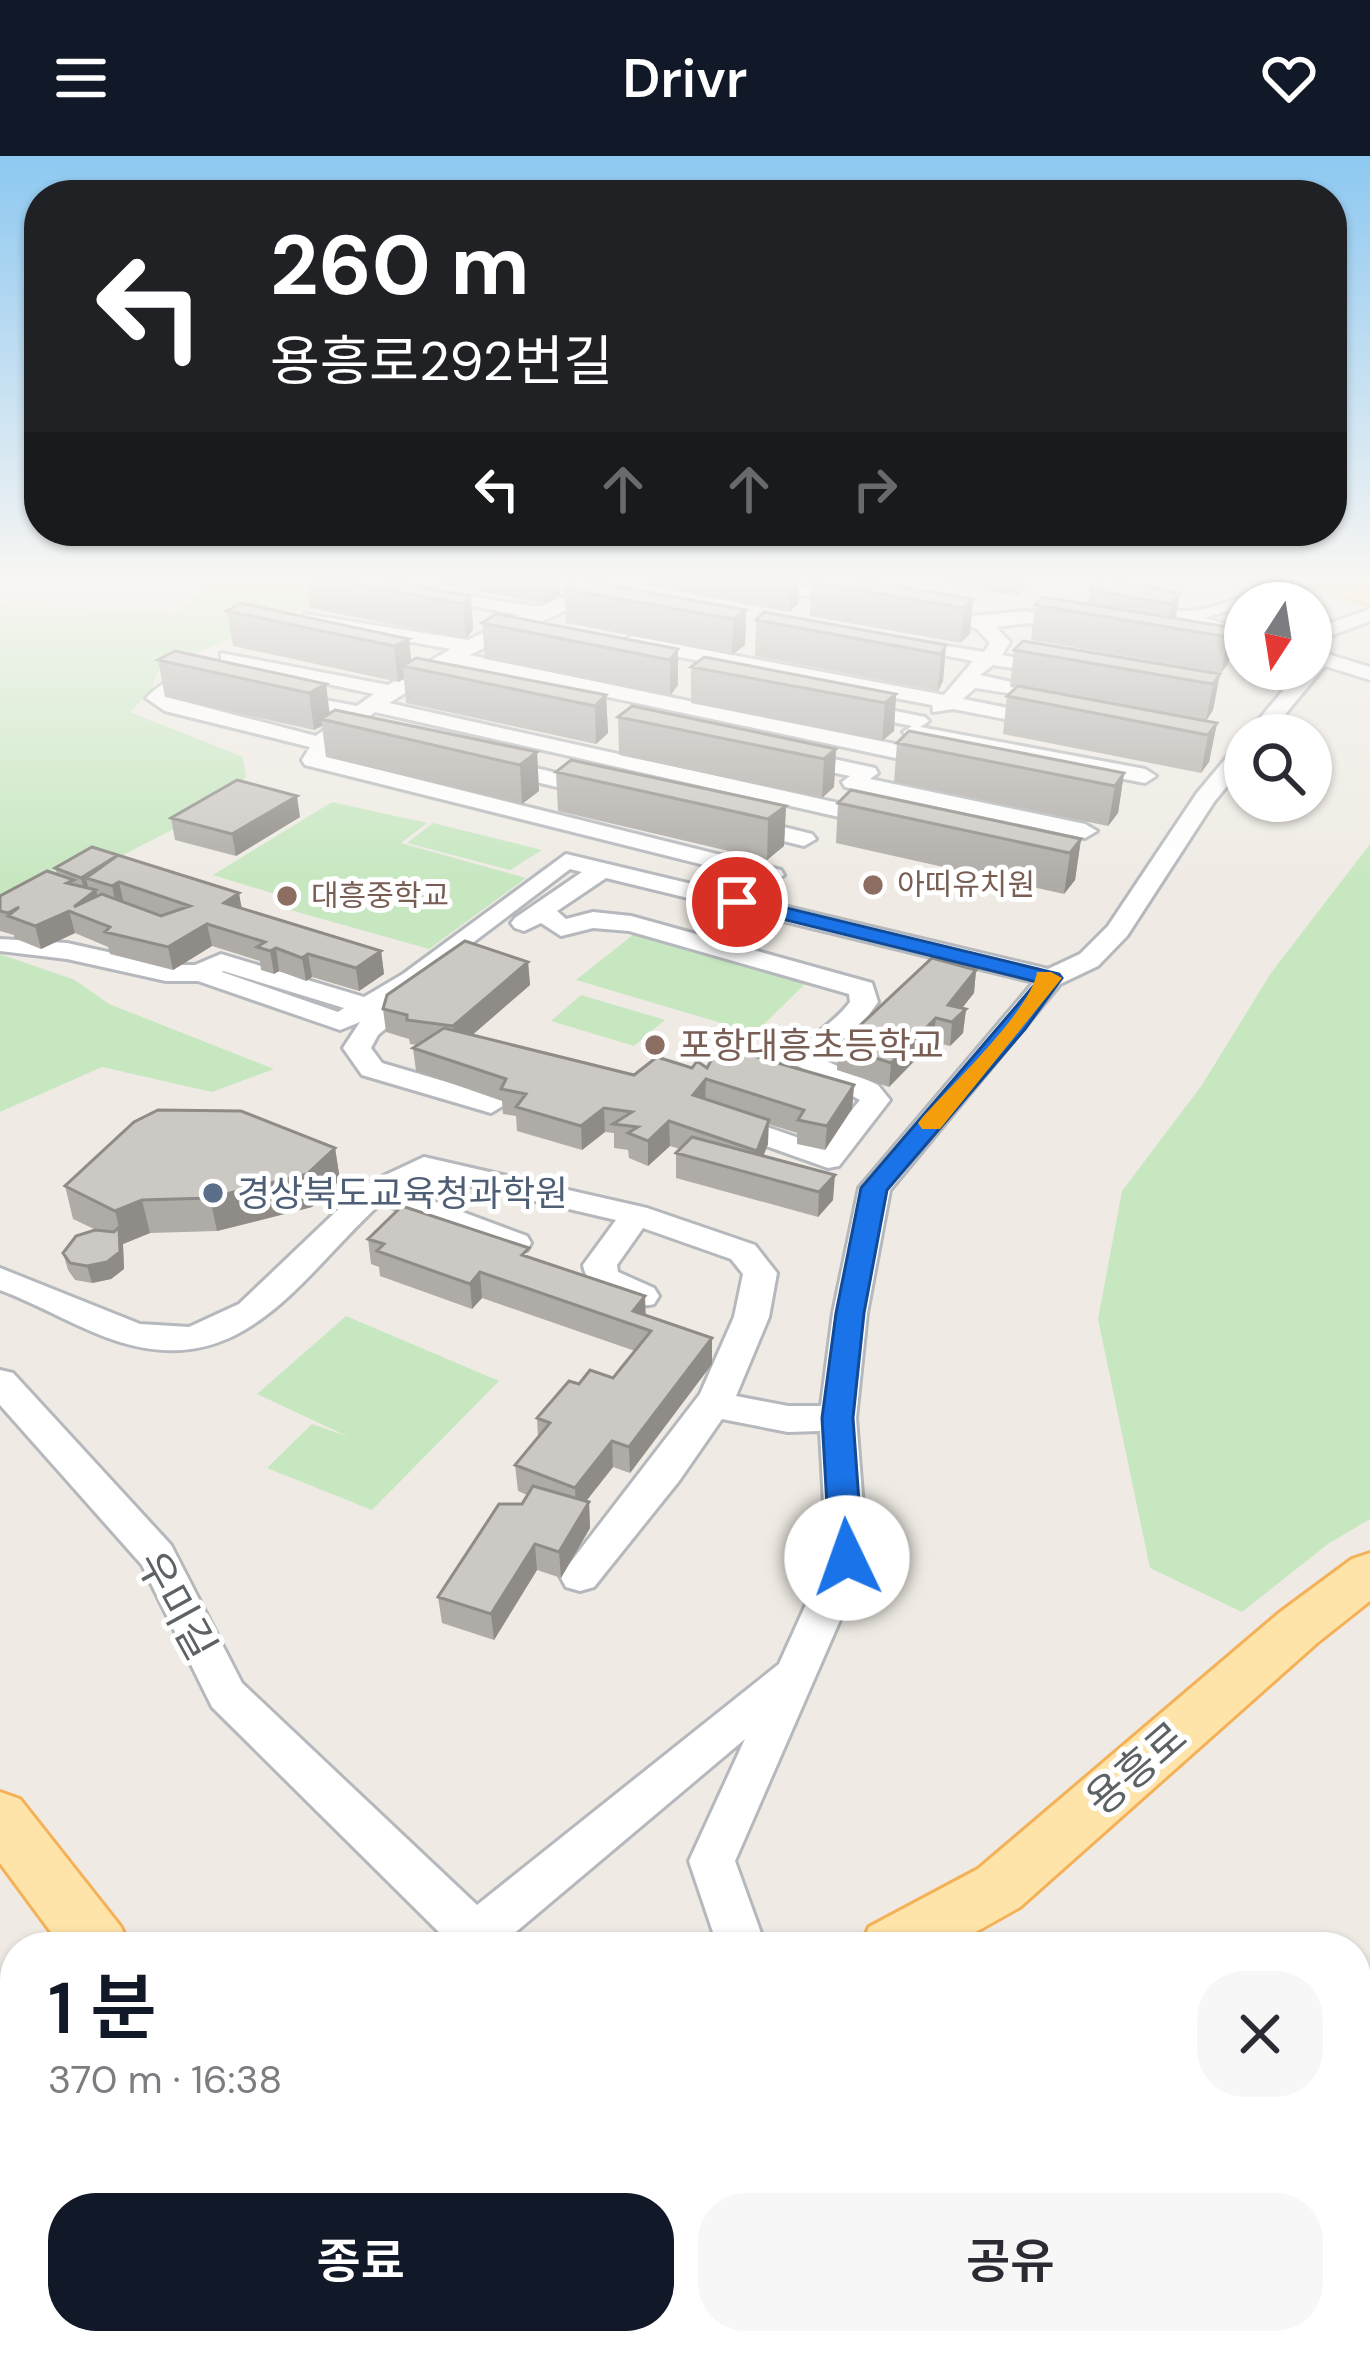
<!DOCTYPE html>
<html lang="ko">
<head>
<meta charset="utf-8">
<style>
  :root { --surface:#fff; --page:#f7f7f7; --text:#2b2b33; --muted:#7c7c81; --accent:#111827 }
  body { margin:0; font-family:"DM Sans","Noto Sans KR",sans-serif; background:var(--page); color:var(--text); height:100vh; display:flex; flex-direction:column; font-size:45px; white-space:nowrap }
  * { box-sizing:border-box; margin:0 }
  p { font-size:39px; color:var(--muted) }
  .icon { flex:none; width:66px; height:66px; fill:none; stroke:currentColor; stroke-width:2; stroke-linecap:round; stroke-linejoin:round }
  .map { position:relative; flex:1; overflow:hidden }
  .panel { position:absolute; left:0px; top:1776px; width:1371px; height:423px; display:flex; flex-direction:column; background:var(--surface); border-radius:48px 48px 0 0; box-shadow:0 3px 9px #0004 }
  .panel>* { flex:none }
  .guide { position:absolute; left:24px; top:24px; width:1323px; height:366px; border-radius:48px; box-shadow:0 3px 9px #0004; background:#202124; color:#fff; overflow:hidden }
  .needle { width:78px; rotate:192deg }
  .fabs { position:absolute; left:1224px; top:426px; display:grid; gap:24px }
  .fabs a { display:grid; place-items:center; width:108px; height:108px; border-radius:50%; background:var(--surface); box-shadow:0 3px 9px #0004; font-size:60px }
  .pin { position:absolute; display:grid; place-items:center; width:102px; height:102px; color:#fff; margin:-51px; border:6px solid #fff; border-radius:50%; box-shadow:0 3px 12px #0007 }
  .me { position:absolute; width:132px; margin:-66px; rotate:357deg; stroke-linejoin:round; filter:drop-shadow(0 0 9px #0008) }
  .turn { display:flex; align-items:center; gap:42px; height:252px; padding:0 48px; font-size:54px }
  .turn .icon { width:156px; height:156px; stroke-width:2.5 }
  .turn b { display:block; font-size:84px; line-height:102px }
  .lanes { display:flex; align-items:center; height:114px; padding:0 48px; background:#0003; justify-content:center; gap:60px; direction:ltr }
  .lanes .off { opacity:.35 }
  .round { display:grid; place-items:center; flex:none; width:126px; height:126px; border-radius:48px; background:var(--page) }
  .summary { display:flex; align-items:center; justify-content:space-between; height:204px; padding:0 48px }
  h1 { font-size:72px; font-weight:600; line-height:90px; color:var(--accent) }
  .button { display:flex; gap:24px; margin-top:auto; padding:24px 48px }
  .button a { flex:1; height:138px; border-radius:48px; background:var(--accent); color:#fff; font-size:48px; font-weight:600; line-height:138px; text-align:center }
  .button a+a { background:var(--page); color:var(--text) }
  header { display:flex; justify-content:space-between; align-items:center; height:156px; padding:0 48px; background:var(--accent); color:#fff; font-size:54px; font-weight:600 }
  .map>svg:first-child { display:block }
</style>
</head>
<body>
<header><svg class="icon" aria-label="menu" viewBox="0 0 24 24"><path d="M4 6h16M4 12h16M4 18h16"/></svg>Drivr<svg class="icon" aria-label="heart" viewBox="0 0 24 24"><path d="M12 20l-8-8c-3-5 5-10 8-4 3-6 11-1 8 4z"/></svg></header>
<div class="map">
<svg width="1370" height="2198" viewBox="0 0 1370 2198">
  <rect width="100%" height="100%" fill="#efebe4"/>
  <path fill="#c6e7c0" d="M219,422h154l-214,91 -8,22 -21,21 113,45 3,20 -39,35 -207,106v-312l176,7z
    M332,646l95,21 -26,20 125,35 -97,71 -153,-43 9,-9 -72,-22z
    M433,667l109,27 -32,20 -103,-27z
    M1370,688v675l-42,25 -86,68 -92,-44 -52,-249 24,-128 80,-106 69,-112z
    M634,778l171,50 -50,49 -179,-53z
    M0,798l75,26 34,24 165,65 -62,23 -110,-25 -102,45z
    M581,839l84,25 -31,26 -83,-25z
    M346,1160l153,65 -127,129 -105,-42 45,-44 37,13 -92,-43z
    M1370,1811v387h-222l-15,-14h223v-370z"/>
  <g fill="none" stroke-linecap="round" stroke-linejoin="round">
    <g stroke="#b5b8bc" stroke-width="6">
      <path id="minor" d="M611,422h25l-167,77 469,98 11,7 -11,7 -485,-103 -64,39 490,109 12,7 -12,7 -504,-114 -44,33 -3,12 453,113 3,5 -12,7 -467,-117 -3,-5 8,-13 -145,-36 -19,-13c19,-19 37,-27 64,-22v8l-21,1 -19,13 146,38 28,-21 -62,-15v-8l75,14 17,-12 -153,-33v-8l167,32 63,-36 -140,-25 -7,-2v-8l164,26 53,-25 -96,-18v-8l114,18z
        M733,422h35l93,23 -9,6z
        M1080,422c41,0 78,34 108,33 45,-1 92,-42 137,-31l-120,38 40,12v12l-68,-20z
        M1370,453v12l-59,22v-13z
        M1027,455l58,15 -9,6 -49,-9 -31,4 14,15 -8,13 59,12v8l-68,-10 -13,10 81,18v8l-86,-13 -12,11 91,18v8l-7,2 -94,-18 -20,3 -1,-7 -300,-57 -10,-6 10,-6 312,59 29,-34 -76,-15v-8l87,14 6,-9 -14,-15 -15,-3v-8z
        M1311,493l59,18v13l-45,-14 -57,69h-22l55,-66h10z
        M855,547l70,14 4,4 -9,6 225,42 11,7 -11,7 -231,-45 -11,-6 9,-6 -64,-13 -3,-4z
        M1245,587v21l-31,38 -87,134 -29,30 -38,18 -170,206 -23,123 -11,105 11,140 -132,303 31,86h-48l-29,-86 56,-122 -247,208h-60l5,-11 -231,-229 -70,-142 -142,-160v-35l13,3 158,172 71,138 235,222 302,-241 48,-106 -7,-127 -32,1 -66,-13 -43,62 -85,106 -14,4 -14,-4 -6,-11 140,-182 34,-77 9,-43 -12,-15 -88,-31 -26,37 1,7 36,16 5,8 -5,8c-26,7 -67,-12 -71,-39l33,-45 -188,-44 -27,13 126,47 4,7 -4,7h-24l-122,-47c-79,72 -136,178 -261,139 -42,-13 -79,-37 -120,-52v-22l140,56 49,3 50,-23 125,-119 60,-28 223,51 108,37 22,28 -8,44 -33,79 52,10h33l12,-93 26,-125 175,-206 -428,-104 -49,33 9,8 27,-7 38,4 241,67 6,19 -23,32 -35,24 58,27 12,15 -51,66 -11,2 -107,-38 -4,-6 15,-9 90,31 38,-46 -71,-39c17,-24 43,-35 61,-59l-1,-8 -220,-63 -36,-3 -32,8 -20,-13 -17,8 -9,-3 -4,-5 4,-5 67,-46 -12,-3 -173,131 13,8 -32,27 -7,13 11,15 119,35 5,6 -15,9 -129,-38 -19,-27 17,-26 -20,8 -142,-49h-32l-99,-22 -67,-8v-12l67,4 99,22h29l26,-11 143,43 39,-23 163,-120 482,115 32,-15 28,-28 89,-133 40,-48zM222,816l1,-1 121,37 -6,4z
        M792,594l83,18 3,5 -8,6 215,45 12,7 -12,7 -240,-51 -3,-5 8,-6 -66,-14v-10z
        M498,603l109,26 3,5 -11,7 -109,-26 -3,-5z
        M743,661l69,17 4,5 -12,7 -69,-17v-10z
        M926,2184h60l6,14h-60z"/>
    </g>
    <g stroke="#f4b158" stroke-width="6">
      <path id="major" d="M1300,422h33l37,12v15z
        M1370,1397v48l-53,42 -297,264 -71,40h-89l9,-20 109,-58 301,-256 73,-54z
        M0,1636l20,7 101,128 9,20h-68l-62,-84z"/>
    </g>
    <use href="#minor" fill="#fff" fill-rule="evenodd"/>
    <use href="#major" fill="#ffe4a9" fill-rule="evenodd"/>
  </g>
  <path fill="#afaca8" d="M306,422h68l97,18 2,34 -7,9 -157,-31z
    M410,422h149l1,17 -16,9z
    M648,422h151l-1,26 -9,8 -141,-26z
    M908,422h118l-1,10 -8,8z
    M811,426l162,17 -3,35 -10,9 -150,-27z
    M564,433l182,21 -1,35 -13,10 -166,-32z
    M1090,434l90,3 -5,25 60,10 -7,36 -7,9 -190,-33 4,-35 53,-1z
    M227,455l182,28 2,22 195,34 2,38 -12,11 -190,-41 -2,-24 -6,3 -165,-36z
    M756,464l190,25 -3,36 -5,10 -183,-35z
    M482,467l196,26v36l-8,11 -185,-37z
    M1014,494l206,24 -7,36 -7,11 11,2 -8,39 -8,11 -198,-39 4,-38 9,-8 -6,-1z
    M158,504l168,24 4,30 207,38 2,39 -17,13 -196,-47 -4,-31 -8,4 -149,-33z
    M691,511l205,27 -2,37 -12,10 -191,-38z
    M618,561l218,32 -2,38 -12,11 -203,-43z
    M897,587l227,30 -6,40 -10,13 -214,-44z
    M556,616l230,34 -2,40 -17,14 -209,-49z
    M838,647l243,36 -6,41 -11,14 -228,-51z
    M300,661l-64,39 -61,-16 -4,-22z
    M55,712l187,41 139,42 3,23 -25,17 -47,-14 -6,4 -27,-10 -5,3 -13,-4 -1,-9 -48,-15 -39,24 -63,-16 -2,-7 -33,-14 -34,16 -27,-11v-3l-14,-4v-35l57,-22z
    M528,806l2,23 -58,50 162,40 73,-7 147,17 -2,24 -27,41 -28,-6v-11l-29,-9v20l-5,12 70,44 -15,17 -142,-39v-25l4,-4 -10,-3 -22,20 -19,-8 -1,-8 -14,-2v-15l-9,-1 -23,18 -65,-19 -1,-15 -13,-2 -1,-13 -86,-30 -3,-23 4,-3 -7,-1 -1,-5 -23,-7 -3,-23z
    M976,814l-2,23 -12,15 4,1 -3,24 -13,13 -17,-4 -44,45 -52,-17 1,-24z
    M335,992l5,32 -28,27 -95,24 -67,2 -27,11 1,25 -13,10 -19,4 -17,-3 -7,-10 -5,-17 33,-23 -23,-11 -8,-33z
    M368,1083l161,18 117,58 66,49 -82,109 -17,-6 -27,34 3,1 1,26 -29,50 -24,-8 -43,70 -52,-17 -4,-26 84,-93 5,-9 -9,-4 -3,-26 23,-28 -1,-19 42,-34 34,-6 22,-27 -153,-53 -10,11 -92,-33 -1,-9 -8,-3z
    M15,2056v76l-15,-10v-55z"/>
  <path fill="#8f8c88" d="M543,422h16l1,17 -16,9z
    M790,422h9l-1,26 -9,8z
    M1019,422h7l-1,10 -8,8z
    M1180,437l-4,24 -8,11 4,-24z
    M471,440l2,34 -7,9 -3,-35z
    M973,443l-3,35 -10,9 4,-35z
    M746,454l-1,35 -13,10 1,-36z
    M1235,472l-7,36 -7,9 7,-36z
    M409,483l3,29 -9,-2 1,13 -6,3 -4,-36z
    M946,489l-3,36 -5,10 3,-37z
    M678,493v36l-8,11v-36z
    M1220,518l-7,36 -7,11 7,-37z
    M326,528l4,37 -9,-2 1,7 -8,4 -5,-37z
    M896,538l-2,37 -12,10 3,-38z
    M606,539l2,38 -12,11 -1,-38z
    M1217,567l-8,39 -8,11 7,-38z
    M836,593l-2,38 -12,11 2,-39z
    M537,596l2,39 -17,13 -2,-39z
    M1124,617l-6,40 -10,13 7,-40z
    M297,640l3,21 -64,39 -4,-22z
    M786,650l-2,40 -17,14 1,-41z
    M1081,683l-6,41 -11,14 6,-41z
    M118,699l-32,23 4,17 6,-5 5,22 -27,-5 12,-9 -5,-20z
    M119,726l5,22 -7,5 -5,-23z
    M239,737l4,22 -19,-12z
    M69,755l6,22 -34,16 -6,-23z
    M207,768l5,22 -39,24 -5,-23z
    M276,792l3,23 -5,3 -4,-23z
    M381,795l3,23 -25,17 -3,-23z
    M308,798l4,23 -6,4 -4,-23z
    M528,806l2,23 -75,65 -2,-24z
    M976,814l-2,23 -23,29 -3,-17z
    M966,853l-3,24 -13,13 2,-24z
    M936,862l-3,24 -44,45 2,-24z
    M706,923l-1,24 -12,-8z
    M854,929l-2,24 -27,41 2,-24z
    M604,952l1,24 -23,18 -1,-24z
    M769,964l-1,24 -12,31 1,-24z
    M669,965l1,25 -22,20v-25z
    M335,992l5,32 -28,27 -95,24 -7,-33z
    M835,1019l-2,25 -15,17 1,-25z
    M142,1044l8,33 -27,11 1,25 -13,10 -19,4 -5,-17 32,-39 -4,-16z
    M480,1116l2,26 -10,11 -2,-25z
    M645,1140l1,25 -13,-10z
    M712,1182v26l-82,109 -1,-26z
    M612,1285l1,26 -37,47 -1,-26z
    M589,1346l1,26 -29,50 -2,-26z
    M535,1388l2,26 -43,70 -3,-26z"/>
  <path fill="#ccc8c3" stroke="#8f8c88" stroke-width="3" d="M324,422h50l97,18 -8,8z
    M816,422h31l126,21 -9,9 -153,-26z
    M1101,422l79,15 -8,11 -82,-14z
    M576,423l170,31 -13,9 -169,-30z
    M1043,441l192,31 -7,9 -193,-32z
    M240,447l169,36 -15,7 -167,-35z
    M764,456l182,33 -5,9 -185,-34z
    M496,458l182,35 -8,11 -188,-37z
    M1023,485l197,33 -7,10 -199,-34z
    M175,495l151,33 -17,9 -151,-33z
    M704,501l192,37 -11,9 -194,-36z
    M416,502l190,37 -11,11 -192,-40z
    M1018,530l199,37 -9,12 -201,-39z
    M632,550l204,43 -12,10 -206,-42z
    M335,554l202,42 -17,13 -199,-46z
    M909,575l215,42 -9,13 -218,-43z
    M571,604l215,46 -18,13 -212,-47z
    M237,624l60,16 -65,38 -61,-16z
    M851,634l230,49 -11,14 -232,-50z
    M92,691l147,46 -15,10 157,48 -25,17 -48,-14 -6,4 -26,-10 -6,3 -13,-4 8,-5 -58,-18 -39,23 -63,-15 5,-5 -41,-16 -34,15 -27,-10 11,-9 -11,6 -8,-2v-15l47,-25 27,9 -7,3 29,7 -22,17 28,-13 59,22 29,-10 -71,-24 -7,4 -26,-8 32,-23 -37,23 -26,-10z
    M465,785l63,21 -75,64 -46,-6v-5l-24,-6 4,-14z
    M932,802l44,12 -28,35 18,4 -14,13 -16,-4 -45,45 -53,-17z
    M444,872l190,47 23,-18 35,11 5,-7 10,7 12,-22 135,39 -27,41 -29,-6 6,-10 -98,-31 -13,16 76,25 -12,31 -88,-30 -21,20 -20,-8 10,-6 -25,-3 19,-12 -28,-4 -23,18 -65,-19 10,-13 -25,-5 5,-10 -93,-31z
    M158,954l83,1 94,37 -28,26 -97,24 -68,2 -27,11 -50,-25 69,-64z
    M692,981l143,38 -16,17 -143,-39z
    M402,1050l127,42 -7,7 123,41 -12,15 79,27 -83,109 -17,-6 -37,47 -60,-23 35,-42 -13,-5 32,-37 10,3 11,-14 23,8 38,-47 -171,-59 -10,12 -93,-33 7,-7 -16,-5z
    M119,1071l1,25 -13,10 -20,4 -17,-3 -7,-10 13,-17 19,-6 19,2z
    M533,1330l56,16 -30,50 -24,-8 -44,70 -53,-17 61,-93h23z
    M15,2056v62l-15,-11v-40z"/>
  <linearGradient id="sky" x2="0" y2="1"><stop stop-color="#8dc8f1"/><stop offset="0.58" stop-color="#f8f6f3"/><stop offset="1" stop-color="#f8f6f3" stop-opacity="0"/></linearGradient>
  <rect width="1370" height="730" fill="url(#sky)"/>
  <path fill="#1a73e8" stroke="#114b97" stroke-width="3" d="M737,740l322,78 3,4 -37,51 -138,161 -23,123 -11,105 10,140 -4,9 -12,4 -12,-4 -5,-9 -8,-140 14,-105 25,-125 176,-206 -307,-76v-9z"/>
  <path fill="#f59e0b" d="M1037,816h14l11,6 -122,151h-18l-4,-6 4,-5c29,-33 110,-109 115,-146z"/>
  <g fill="#8d6e63" stroke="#fff" stroke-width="4.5">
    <circle cx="873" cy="729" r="12"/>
    <circle cx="287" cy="740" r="12"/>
    <circle cx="655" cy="889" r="12"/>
  </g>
  <circle fill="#5c6f8a" stroke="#fff" stroke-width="4.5" cx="213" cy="1037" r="12"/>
  <g text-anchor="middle" stroke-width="10" stroke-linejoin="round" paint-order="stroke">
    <g font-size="30" fill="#785e54" stroke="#fff" text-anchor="start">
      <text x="897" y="739">아띠유치원</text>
      <text x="311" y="750">대흥중학교</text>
    </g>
    <g font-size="36" fill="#785e54" stroke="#fff" text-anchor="start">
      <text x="679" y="902">포항대흥초등학교</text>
    </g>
    <g font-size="36" fill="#4e5e75" stroke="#fff" text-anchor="start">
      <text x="237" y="1050">경상북도교육청과학원</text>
    </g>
    <g font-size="42" fill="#5c6265" stroke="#fff">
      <text transform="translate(177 1449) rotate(61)" y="15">우미길</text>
      <text transform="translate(1136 1612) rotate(-41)" y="15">용흥로</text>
    </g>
  </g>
</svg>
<div class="fabs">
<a><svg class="needle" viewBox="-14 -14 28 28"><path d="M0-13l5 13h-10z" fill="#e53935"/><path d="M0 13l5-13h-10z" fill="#7c7c81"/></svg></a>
<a><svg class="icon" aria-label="search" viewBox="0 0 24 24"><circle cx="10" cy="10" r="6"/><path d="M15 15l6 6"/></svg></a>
</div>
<div class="pin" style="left:737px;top:746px;background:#d93025"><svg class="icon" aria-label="arrive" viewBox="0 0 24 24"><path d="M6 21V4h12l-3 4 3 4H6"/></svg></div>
<svg class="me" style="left:847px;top:1402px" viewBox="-20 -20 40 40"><circle r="19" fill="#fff"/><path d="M0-13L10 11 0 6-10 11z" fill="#1a73e8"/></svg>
<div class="guide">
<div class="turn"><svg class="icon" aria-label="left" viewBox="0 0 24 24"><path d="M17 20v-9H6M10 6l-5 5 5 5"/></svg><div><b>260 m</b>용흥로292번길</div></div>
<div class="lanes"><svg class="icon" aria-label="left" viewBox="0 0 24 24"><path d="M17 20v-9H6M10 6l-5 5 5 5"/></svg><svg class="icon off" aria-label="ahead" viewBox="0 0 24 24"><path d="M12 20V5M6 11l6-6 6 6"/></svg><svg class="icon off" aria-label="ahead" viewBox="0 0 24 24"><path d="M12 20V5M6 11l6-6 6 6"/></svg><svg class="icon off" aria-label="right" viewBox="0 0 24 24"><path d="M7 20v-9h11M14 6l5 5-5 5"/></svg></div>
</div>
<section class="panel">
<div class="summary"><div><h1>1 분</h1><p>370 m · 16:38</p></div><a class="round"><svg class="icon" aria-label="close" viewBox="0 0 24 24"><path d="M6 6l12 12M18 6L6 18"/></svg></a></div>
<div class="button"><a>종료</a><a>공유</a></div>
</section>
</div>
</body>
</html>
